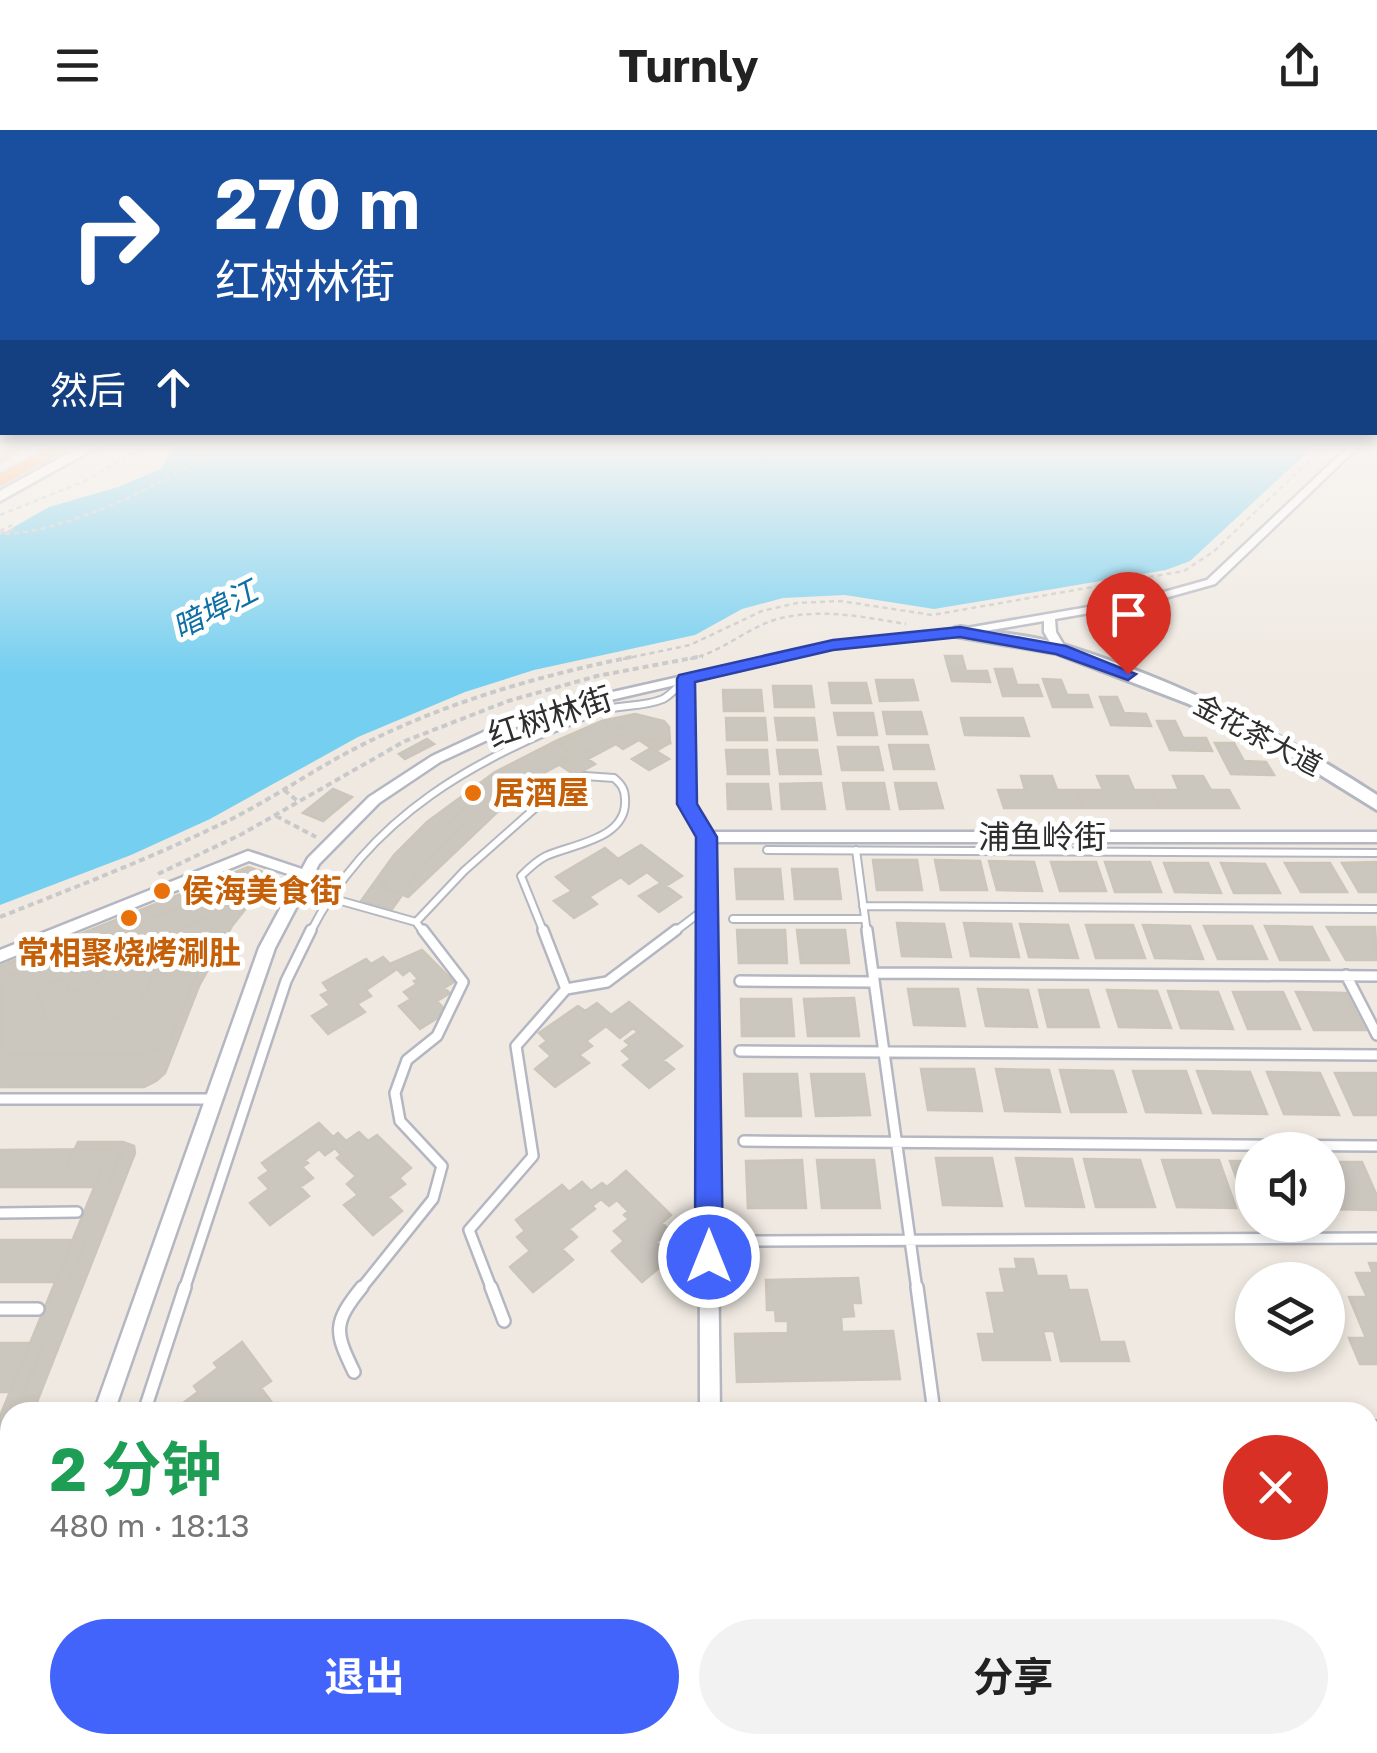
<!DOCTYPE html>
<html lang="zh">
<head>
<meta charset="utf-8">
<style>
  :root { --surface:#fff; --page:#f2f2f2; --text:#222; --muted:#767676; --accent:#4264fb }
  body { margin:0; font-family:"Golos Text","Noto Sans SC",sans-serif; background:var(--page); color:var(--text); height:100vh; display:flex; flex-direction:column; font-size:38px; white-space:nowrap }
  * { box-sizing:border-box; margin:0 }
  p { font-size:32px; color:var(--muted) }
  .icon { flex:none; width:55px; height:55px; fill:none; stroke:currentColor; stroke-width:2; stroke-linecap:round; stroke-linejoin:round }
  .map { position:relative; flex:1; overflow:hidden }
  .panel { position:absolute; left:0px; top:1272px; width:1378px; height:352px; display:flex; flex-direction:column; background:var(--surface); border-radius:30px 30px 0 0; box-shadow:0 5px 15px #0003 }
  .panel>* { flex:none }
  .guide { position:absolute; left:0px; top:0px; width:1378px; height:305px; box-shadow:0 5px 15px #0003; background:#1a4fa0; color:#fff; overflow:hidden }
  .fabs { position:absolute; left:1235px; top:1002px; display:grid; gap:20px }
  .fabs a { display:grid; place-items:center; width:110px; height:110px; border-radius:50%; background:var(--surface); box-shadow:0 5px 15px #0003; font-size:50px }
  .pin { position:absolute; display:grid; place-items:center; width:85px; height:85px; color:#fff; margin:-102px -42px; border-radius:50% 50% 50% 0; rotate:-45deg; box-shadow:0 0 10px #0007 }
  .pin .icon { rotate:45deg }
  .me { position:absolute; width:110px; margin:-55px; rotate:0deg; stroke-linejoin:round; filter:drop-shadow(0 0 8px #0008) }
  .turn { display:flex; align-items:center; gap:35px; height:210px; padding:0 50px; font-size:45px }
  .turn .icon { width:130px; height:130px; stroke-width:2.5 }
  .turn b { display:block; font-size:70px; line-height:85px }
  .then { display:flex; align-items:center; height:95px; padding:0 50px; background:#0003; gap:20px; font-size:38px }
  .round { display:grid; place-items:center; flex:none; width:105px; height:105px; border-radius:52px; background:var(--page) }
  .headline { display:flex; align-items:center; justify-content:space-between; height:170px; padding:0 50px }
  h1 { font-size:60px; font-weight:700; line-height:75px; color:#1e9e55 }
  .action { display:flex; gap:20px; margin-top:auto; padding:20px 50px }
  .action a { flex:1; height:115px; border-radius:60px; background:var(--accent); color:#fff; font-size:40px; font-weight:700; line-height:115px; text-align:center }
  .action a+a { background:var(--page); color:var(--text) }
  header { display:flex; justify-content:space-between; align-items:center; height:130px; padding:0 50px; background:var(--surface); font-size:45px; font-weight:700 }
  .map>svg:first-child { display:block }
</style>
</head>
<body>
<header><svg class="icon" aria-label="menu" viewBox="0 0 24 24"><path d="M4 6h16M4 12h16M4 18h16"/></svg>Turnly<svg class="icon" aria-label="share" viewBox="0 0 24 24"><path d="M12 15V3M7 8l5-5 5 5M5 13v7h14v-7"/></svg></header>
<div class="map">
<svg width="1377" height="1623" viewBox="0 0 1377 1623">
  <rect width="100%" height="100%" fill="#efe9e1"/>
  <path fill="#75cff0" d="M174,316h1140l-124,115 -24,9 -232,39 -89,-14 -62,3 -41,11 -47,26 -161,35 -69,22 -107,45 -148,82 -79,36 -131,50v-370l49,-28 69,-20 43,-18z"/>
  <path fill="#cbc7bf" stroke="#cbc5ba" stroke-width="2.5" d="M945,526h17l4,15h21l3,11 -38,-1z
    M995,539h17l5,16h21l4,11h-39z
    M1043,549l18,1 6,15h21l4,12h-39z
    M876,550h37l5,20 -38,1z
    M829,553h37l5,20h-39z
    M773,556h38l3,21h-39z
    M723,560h38l2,21h-39z
    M1100,567h17l7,16 22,1 5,12 -40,-1z
    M883,582h38l6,22h-40z
    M834,583h39l4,22h-39z
    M635,584l29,7 5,6 1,16 -49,-8 -66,32 -56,31 -44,34 -33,35 -30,42 -31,-8 33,-46 33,-33 68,-50 63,-32 44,-19z
    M726,588h39l2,22h-40z
    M775,588h39l3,22h-39z
    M961,588h62l6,18 -64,-1z
    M634,589l36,24 -14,8 13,8 -20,11 -17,-11 19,-11 -12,-8 -16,9 -7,-5 -28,15 7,5 -20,11 -18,-12 16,-9 -14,-10 43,-23 12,9z
    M1157,591h18l8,17h23l6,13 -42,-1z
    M427,609l7,5 -29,15 -6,-5z
    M1215,613h19l10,18 22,1 8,13 -43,-1z
    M889,615h39l6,24h-40z
    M838,617h40l5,23h-41z
    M726,620h41l2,24h-41z
    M777,620h40l4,24h-41z
    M1021,646h31l5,14h18l7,18h-78l-6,-18h27z
    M1097,646h31l6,14h18l8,18h-78l-7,-18h28z
    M1173,646h30l8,14h18l10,18h-79l-8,-18h27z
    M821,653l4,26h-43l-2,-25z
    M843,653h41l5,26h-42z
    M895,653h41l7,25 -43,1z
    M727,654h41l3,25h-43z
    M486,658l26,10 -104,99 -28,-12z
    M333,659l19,8 -29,24 -20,-8z
    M641,715l41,31 -16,10 15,11 -22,15 -20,-16 22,-13 -14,-11 -18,12 -8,-7 -32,20 8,7 -23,14 -20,-17 18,-10 -16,-14 49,-29 13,11z
    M873,730h44l5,30h-45z
    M935,730l45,1 7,29h-46z
    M989,731l45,1 8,29 -45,-1z
    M1051,732h45l10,29h-46z
    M1105,732h45l11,30h-46z
    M1377,732v30h-18l-17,-29z
    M1164,733h44l13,30 -46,-1z
    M1221,733l44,1 15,29h-46z
    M1285,733h45l17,29h-46z
    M248,737l24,8 -40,51 -33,60 -34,87 -9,8 -12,6h-144v-121z
    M735,739h45l3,30h-46z
    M792,739h45l4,30h-46z
    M206,766l10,2 4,7 -5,9 -118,51 7,14 -34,14 -7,-14 -26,11 9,22 -3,6h74l23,-14 13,-30h44l-27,68 -25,13h-145l1,-75z
    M897,793l47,1 7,33 -49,-1z
    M964,793l47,1 8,33 -48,-1z
    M1020,794l48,1 10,33 -49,-1z
    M1086,795h47l12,33h-49z
    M1143,795l47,1 13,33 -48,-1z
    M1204,796h48l15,33h-49z
    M1265,796l47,1 17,33h-49z
    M1327,797h48l2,33h-31z
    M737,800h48l2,33h-48z
    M797,800h48l4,33h-48z
    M422,820l32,32 -10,6 6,5 -13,8 10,11 -27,17 -21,-23 12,-7 -7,-7 13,-8 -3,-3 4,-2 -8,-9 -7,5 -6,-6 -31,21 5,6 -14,8 8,8 -37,22 -16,-18 18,-11 -9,-10 8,-4 -6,-8 43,-24 5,5 12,-7 7,7z
    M908,859h50l7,37 -51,-1z
    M978,859l50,1 9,37 -51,-1z
    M1039,860h49l11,37h-51z
    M1107,860l50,1 14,37 -52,-1z
    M1168,861l50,1 15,37 -52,-1z
    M1233,862h50l17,37h-52z
    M1296,862l50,1 19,37h-51z
    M854,868l5,38h-51l-4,-37z
    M741,869h50l3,37h-52z
    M629,872l53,44 -19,14 11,9 -25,19 -26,-23 8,-6 -9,-8 8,-6 -5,-4 13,-9 -5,-4 -13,10 -14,-12 -20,15 6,5 -13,9 10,8 -34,24 -20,-18 16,-13 -11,-10 7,-5 -8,-8 39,-27 7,5 12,-8 14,12z
    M921,939h53l8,42 -54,-1z
    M996,939l53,1 11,42 -55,-1z
    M1060,940l53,1 13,41h-55z
    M1133,941h53l15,42 -55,-1z
    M1197,941l53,1 17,42 -54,-1z
    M1267,942l53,1 19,42 -55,-1z
    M1335,943h42v42h-23z
    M744,944h53l4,42h-55z
    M811,944h53l6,41 -54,1z
    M319,993l14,14 5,-4 8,8 13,-9 9,9 9,-6 34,33 -12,10 6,6 -17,13 14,14 -29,24 -29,-30 14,-10 -11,-11 9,-8 -19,-18 4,-3 -6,-7 -10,7 -6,-6 -14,11 3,3 -6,4 11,11 -13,9 9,9 -39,29 -20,-22 19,-14 -10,-11 10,-7 -7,-8z
    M78,1012h45l11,4 1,7 -102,259h-23v60l-10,25v-81l101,-245h-36z
    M123,1019l-16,38h-107v-37z
    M936,1028h56l10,48 -59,-1z
    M1016,1028l56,1 12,48 -58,-1z
    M1084,1029l56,1 15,47h-59z
    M802,1030l4,48h-58l-2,-47z
    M817,1030h57l6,48h-58z
    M1162,1030h57l17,48 -59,-1z
    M1230,1031h22v47h-4z
    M1328,1032h34l15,34v14l-49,-1z
    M626,1041l45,44 -9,8 8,8 -14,11 15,16 -29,24 -30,-31 12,-10 -10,-10 15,-12 -5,-4 4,-4 -11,-11 -8,6 -8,-7 -9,7 3,3 -26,20 8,8 -15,12 11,11 -40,32 -23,-25 20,-16 -13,-14 8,-6 -9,-11 46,-35 7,7 13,-10 9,9 11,-8 5,4z
    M0,1110h86l-17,42h-69z
    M1015,1129h18l4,17h29l3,14h18l13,52h24l5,19h-68l-7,-30h-11l7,29h-67l-5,-26h17l-8,-41h18l-5,-24h17z
    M1369,1133h8v101h-17l-11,-26h17l-17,-41h18l-11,-24h17z
    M858,1148l3,25h-9l2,13 -13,1 1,15 51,-1 7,48 -163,3 -2,-48 53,-1v-12h-12l-1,-11h-8l-1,-30z
    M242,1212l29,39 -10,7 18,24h-96l-4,-6 19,-14 -4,-6 24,-18 -4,-5z
    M0,1213h44l-20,49h-24z
    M1368,1328h9v63h-9z"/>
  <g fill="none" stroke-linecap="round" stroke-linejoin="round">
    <g stroke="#b4b7c1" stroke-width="10">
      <path id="lane-far2" d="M767,720l610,3
        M856,720l11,83
        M295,758l121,34 8,11
        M863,776l514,3
        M733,789h132
        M416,792l48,-51 95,-84 26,-11 29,2c7,6 11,11 11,21 3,40 -52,45 -79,57 -10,5 -17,12 -25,20l23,57
        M310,803c59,-117 167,-176 285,-221 21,-8 47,-4 68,-13 8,-4 16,-14 23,-20
        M673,803l33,-25"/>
    </g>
    <g stroke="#b4b7c1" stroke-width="14">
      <path id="lane-far1" d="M867,800l50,360
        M873,843l504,3
        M1346,845l31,60
        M740,851l134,1
        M566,859l41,-7 69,-52
        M740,921l637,4
        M0,969h214
        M744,1011l633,5
        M0,1083l77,-1
        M753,1111l624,-3
        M184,1160l102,-309 25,-51
        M360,1160l73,-91 9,-33 -42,-45 -5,-28 12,-33 30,-24 26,-54 -40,-52
        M492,1160l-23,-60 64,-74 -17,-110 50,-57 -23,-59"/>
    </g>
    <g stroke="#b4b7c1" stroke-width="16">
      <path id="lane" d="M491,1157l13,34
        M917,1157l17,125
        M0,1179h38
        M354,1242c-20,-41 -21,-49 8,-85
        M144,1282l41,-125
        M1368,1297h9
        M1297,1615l3,8
        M1331,1615l3,8"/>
    </g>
    <g stroke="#b4b7c1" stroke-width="5">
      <path id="street" d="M1349,316h10l-144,138 -68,19 -92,16 1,13 10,17 -2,2h-8l-2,-2 -10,-17v-11l-83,14 -128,13 -141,33 2,123 16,28h667v10h-664l7,570h-20l-1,-575 -19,-33v-120l-91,21 -76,23 -73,34 -61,41 -60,61 -44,84 -161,464h-20l165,-464 38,-71 -48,-16 -249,101v-12l248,-99 54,18 6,-11 61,-61 63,-41 73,-34 81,-24 247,-56 128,-13 185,-32 61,-17z
        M1028,1615h26l1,8h-26z"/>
    </g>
    <g stroke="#b4b7c1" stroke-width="6">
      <path id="secondary" d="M82,316h17l-99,55v-10z
        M961,497c34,6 72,8 106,19 111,35 213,86 310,149v15l-87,-54 -101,-52 -133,-51 -101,-17v-8z
        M0,1512h10v36h-10z
        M1368,1516h9v36h-9z
        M0,1564h10v38h-10z
        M1377,1570v38h-9v-37z"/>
    </g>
    <g stroke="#c9c9c9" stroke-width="4">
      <path id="highway" d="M8,316h21l-29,16v-11z
        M52,316h21l-73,40v-12z"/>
    </g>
    <path stroke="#c9c9c9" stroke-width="2.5" stroke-dasharray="5 4" stroke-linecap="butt" d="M0,385l85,-34 60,-35
      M0,401l12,-6
      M0,403l13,-3 -8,4
      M5,404c65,-3 161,-51 214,-88
      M623,529l67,-14 72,-34 35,-8 44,-2 91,14 252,-44 29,-19 112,-106
      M690,529c32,-7 54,-29 84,-39 43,-13 90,-3 132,4"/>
    <path stroke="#c9c9c9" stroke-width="4" stroke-dasharray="6 4" stroke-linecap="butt" d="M284,660l15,12
      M276,686l40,21
      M158,744l84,-40 163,-93 103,-40 89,-25 106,-20
      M0,787c73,-29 146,-57 217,-91 48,-22 92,-54 139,-78 89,-46 182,-72 280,-92"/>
    <use href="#lane-far2" stroke="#fff" stroke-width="6"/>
    <use href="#lane-far1" stroke="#fff" stroke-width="9"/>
    <use href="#lane" stroke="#fff" stroke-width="11"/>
    <use href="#street" fill="#fff" fill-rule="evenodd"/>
    <use href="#secondary" fill="#fff" fill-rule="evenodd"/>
    <use href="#highway" fill="#ffa35c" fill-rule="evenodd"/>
  </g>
  <linearGradient id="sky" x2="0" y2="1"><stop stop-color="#7abfeb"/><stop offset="0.58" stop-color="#f8f5f2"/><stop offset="1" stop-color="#f8f5f2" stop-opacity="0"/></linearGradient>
  <rect width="1377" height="544" fill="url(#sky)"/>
  <path fill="#4264fb" stroke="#2b41a3" stroke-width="2.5" d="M960,497l106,19 70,28 -8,6 -72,-26 -96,-17 -127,13 -138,32 2,122 20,33 6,420 -4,10 -10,4 -10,-4 -4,-10 1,-420 -19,-33v-125l2,-4 154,-35z"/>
  <g fill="#e8710a" stroke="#fff" stroke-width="4">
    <circle cx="473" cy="663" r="10"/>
    <circle cx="162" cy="761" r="10"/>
    <circle cx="129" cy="788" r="10"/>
  </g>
  <g text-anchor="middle" stroke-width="10" stroke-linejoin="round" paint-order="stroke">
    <g font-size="28" fill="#2e2e2e" stroke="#fff">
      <text transform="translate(1258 605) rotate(28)" y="10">金花茶大道</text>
    </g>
    <g font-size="30" font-style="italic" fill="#0d6fa3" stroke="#fff">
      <text transform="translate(215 480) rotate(-27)" y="10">暗埠江</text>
    </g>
    <g font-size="32" fill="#2e2e2e" stroke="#fff">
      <text transform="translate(550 587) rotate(-18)" y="11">红树林街</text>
      <text x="1042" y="718">浦鱼岭街</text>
    </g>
    <g font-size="32" font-weight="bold" fill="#c56008" stroke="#fff" text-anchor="start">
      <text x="493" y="674">居酒屋</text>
      <text x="182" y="772">侯海美食街</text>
      <text x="129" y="834" text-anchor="middle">常相聚烧烤涮肚</text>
    </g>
  </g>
</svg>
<div class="fabs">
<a><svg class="icon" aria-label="sound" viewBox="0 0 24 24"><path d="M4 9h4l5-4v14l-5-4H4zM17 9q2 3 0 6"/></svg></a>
<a><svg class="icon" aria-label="layers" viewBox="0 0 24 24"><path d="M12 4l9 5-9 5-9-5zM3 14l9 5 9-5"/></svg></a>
</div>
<div class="pin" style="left:1128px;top:544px;background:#d93025"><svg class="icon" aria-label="arrive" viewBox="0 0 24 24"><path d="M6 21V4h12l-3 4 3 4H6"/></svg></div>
<svg class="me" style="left:709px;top:1127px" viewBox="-20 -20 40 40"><circle r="17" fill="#4264fb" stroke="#fff" stroke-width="3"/><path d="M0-11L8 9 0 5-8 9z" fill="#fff"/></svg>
<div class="guide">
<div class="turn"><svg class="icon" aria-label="right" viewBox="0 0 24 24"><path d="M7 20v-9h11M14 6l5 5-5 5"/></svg><div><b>270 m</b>红树林街</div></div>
<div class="then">然后<svg class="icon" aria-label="ahead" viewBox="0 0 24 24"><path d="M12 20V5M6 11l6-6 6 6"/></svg></div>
</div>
<section class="panel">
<div class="headline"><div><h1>2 分钟</h1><p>480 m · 18:13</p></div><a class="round" style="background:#d93025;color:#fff"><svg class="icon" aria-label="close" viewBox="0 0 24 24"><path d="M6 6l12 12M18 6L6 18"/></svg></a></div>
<div class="action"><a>退出</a><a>分享</a></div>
</section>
</div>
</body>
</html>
